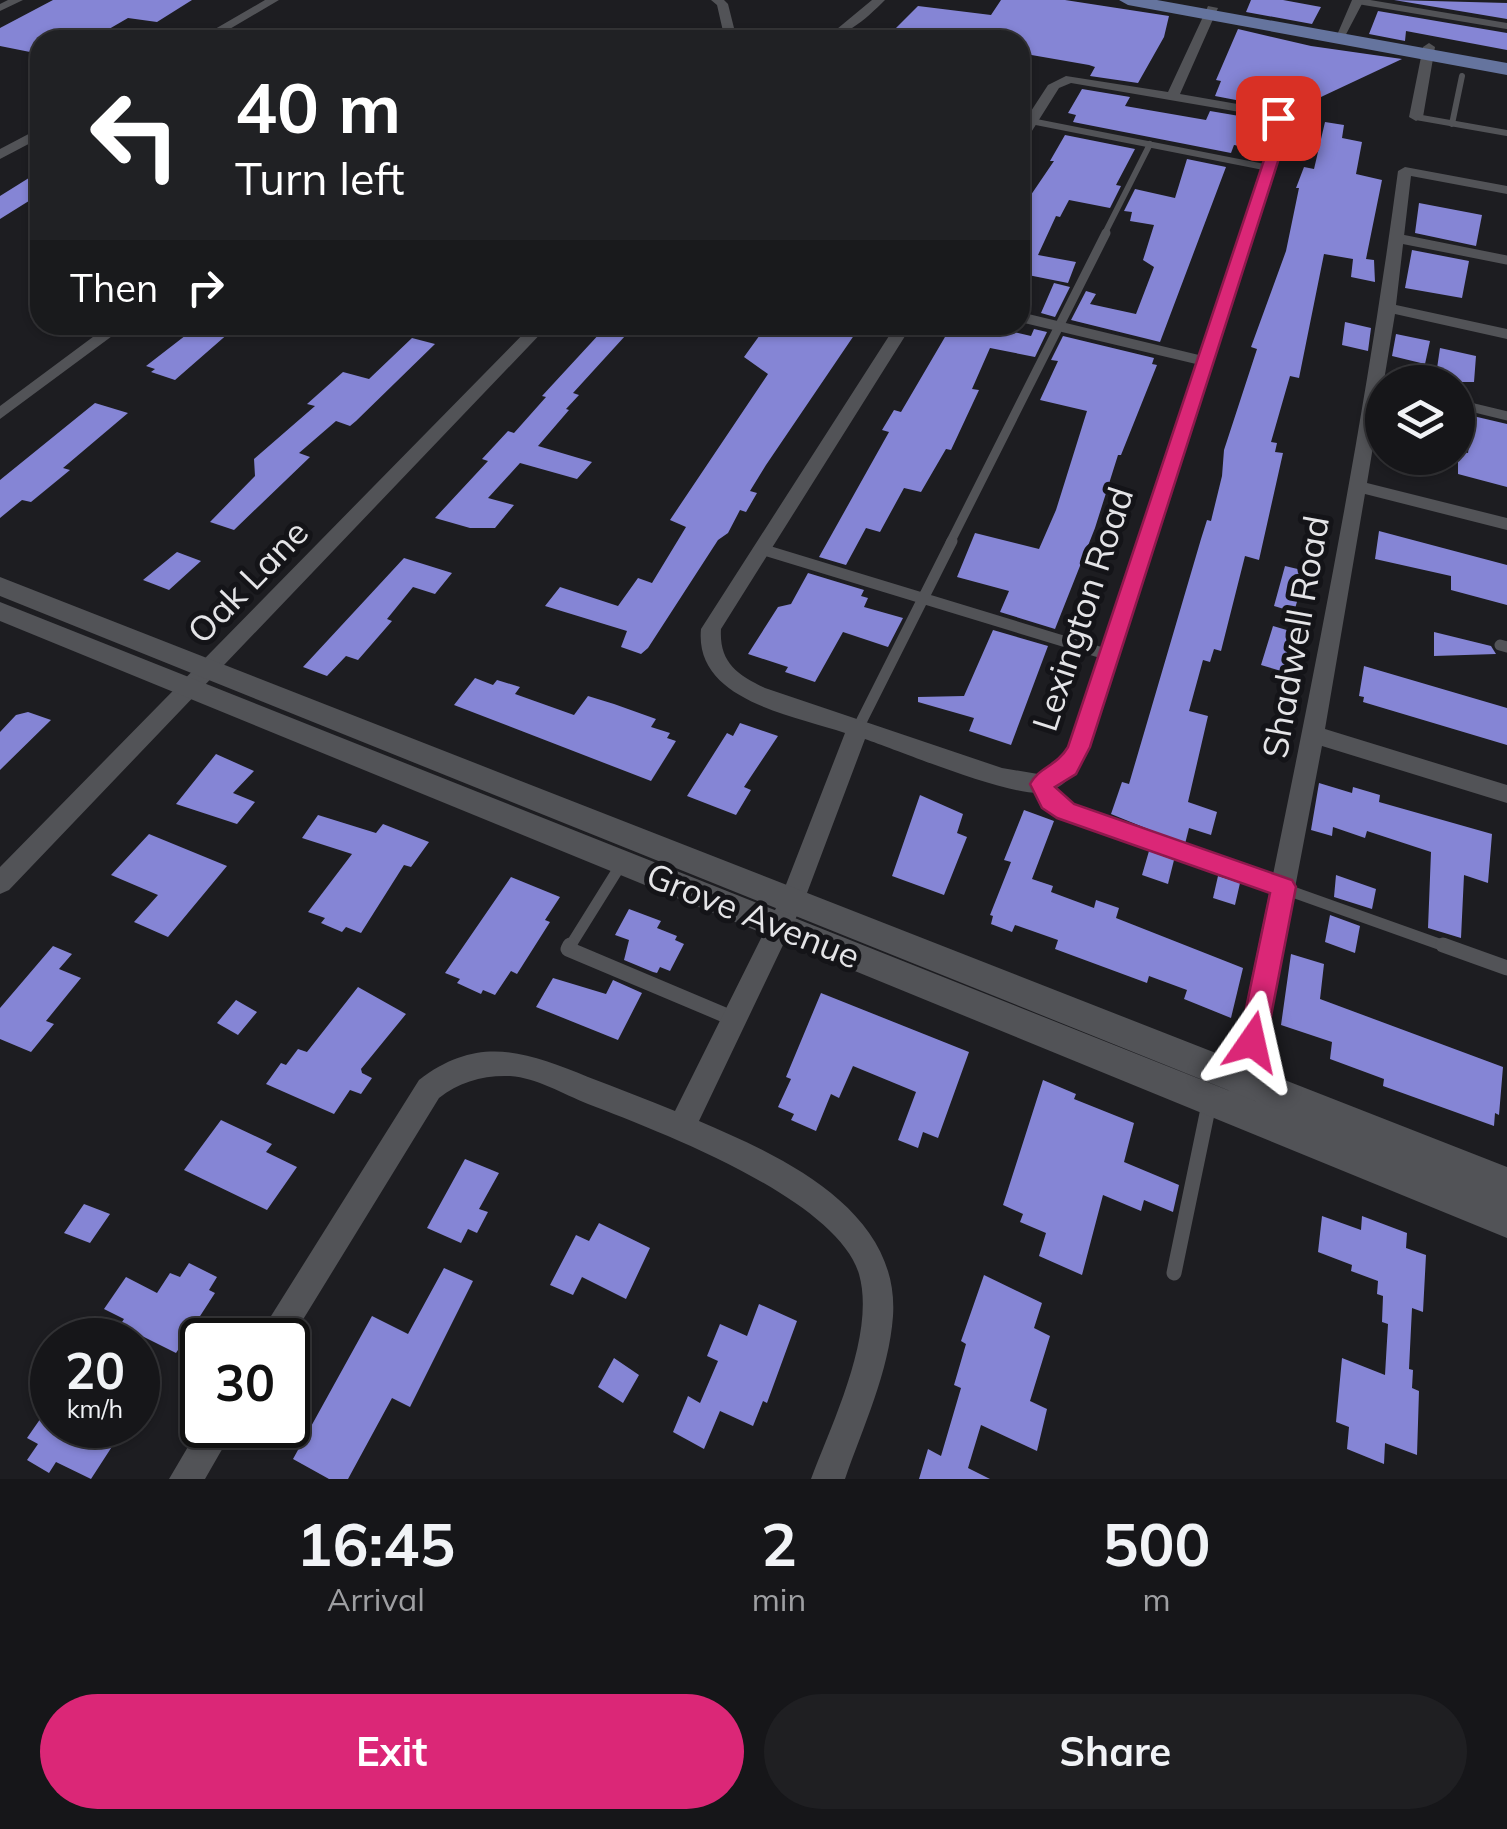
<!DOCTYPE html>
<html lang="en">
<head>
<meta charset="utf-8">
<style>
  :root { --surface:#161619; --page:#1f1f22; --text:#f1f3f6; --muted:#9e9fa2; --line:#353538; --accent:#db2777 }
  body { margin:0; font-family:Mulish,sans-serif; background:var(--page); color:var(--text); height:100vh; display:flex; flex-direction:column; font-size:38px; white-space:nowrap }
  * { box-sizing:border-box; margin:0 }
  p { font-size:32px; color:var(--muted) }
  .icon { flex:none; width:55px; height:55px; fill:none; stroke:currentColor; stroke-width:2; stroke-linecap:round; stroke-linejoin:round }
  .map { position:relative; height:1479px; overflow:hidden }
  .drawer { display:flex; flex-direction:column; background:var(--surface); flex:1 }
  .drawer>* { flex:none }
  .banner { position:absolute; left:30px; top:30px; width:1000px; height:305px; border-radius:30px; box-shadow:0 2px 8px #0004,0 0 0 2px var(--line); background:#202124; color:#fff; overflow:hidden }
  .tools { position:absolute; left:1365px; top:365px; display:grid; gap:20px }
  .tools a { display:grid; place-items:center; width:110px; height:110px; border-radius:50%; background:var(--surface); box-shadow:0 2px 8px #0004,0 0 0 2px var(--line); font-size:50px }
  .speed { position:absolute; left:30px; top:1318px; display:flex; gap:20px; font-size:50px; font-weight:700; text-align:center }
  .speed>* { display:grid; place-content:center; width:130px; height:130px; border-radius:50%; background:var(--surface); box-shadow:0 2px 8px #0004,0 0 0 2px var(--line); line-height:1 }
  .speed small { font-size:25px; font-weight:400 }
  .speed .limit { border:5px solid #111; border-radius:15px; background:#fff; color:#111 }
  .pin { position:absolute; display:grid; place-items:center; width:85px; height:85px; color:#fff; margin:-42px; border-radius:20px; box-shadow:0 5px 15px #0006 }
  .me { position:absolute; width:110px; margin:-55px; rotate:11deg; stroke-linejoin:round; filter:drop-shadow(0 0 8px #0008) }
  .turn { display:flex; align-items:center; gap:35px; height:210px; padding:0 40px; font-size:45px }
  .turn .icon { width:130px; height:130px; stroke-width:2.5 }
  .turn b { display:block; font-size:70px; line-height:85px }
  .then { display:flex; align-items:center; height:95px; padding:0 40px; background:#0003; gap:20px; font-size:38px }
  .eta { display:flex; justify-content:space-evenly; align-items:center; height:170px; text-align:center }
  .eta b { font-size:60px; font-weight:700; line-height:70px }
  .primary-button { display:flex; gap:20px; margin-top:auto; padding:20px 40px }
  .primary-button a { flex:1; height:115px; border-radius:60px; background:var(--accent); color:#fff; font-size:40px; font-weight:700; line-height:115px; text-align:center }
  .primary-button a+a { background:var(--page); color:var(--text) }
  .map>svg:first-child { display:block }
</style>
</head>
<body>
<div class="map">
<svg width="1507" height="1479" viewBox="0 0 1507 1479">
  <rect width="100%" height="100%" fill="#1d1d21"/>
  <path fill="#8585d5" d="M53,0h139l-35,22 -29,-4 -38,22h-50v14l-40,-8v-18z
    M1001,0h64l104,16 -5,21 -26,46 -48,-7 5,-9 -6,-2 -69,-12v-13h-58l-33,-5 -5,5h-40l34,-34 73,9z
    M1251,0h32l38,7 -9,17 -66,-12z
    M1394,0l113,3v16z
    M1378,11l129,22v17l-101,-19 -1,10 -36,-7z
    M1238,29l73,17 91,13 -96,45 -35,-6h-6l-3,7 -47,-9 6,-15 -5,-1z
    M1082,89l48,8 -5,9 81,14 4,-9 47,8 -11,28 -12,-2 -3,8 -158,-31 3,-7 -8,-2z
    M1325,122l19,3 -2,13 20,4 -6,32 26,6 -16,79 8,1 1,22 -24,-5 2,-18 -29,-5 -25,124 -9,-2 -19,66 6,1 -2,9 8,1 -24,107 -14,-4 -24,95 -7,-2 -4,13 -7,-2 -14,51 19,5 -20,86 29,10 -6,23 -22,-7 -4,16 -74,-30 11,-32 7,2 72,-245 6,-19 4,1 11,-45 2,-26 33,-101 -6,-2 35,-96 13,-63h-3l8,-21 10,2z
    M1065,135l70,14 -19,36 5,1 -11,22 -41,-8 -9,17 -4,-1 -18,39 38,7 -8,21 -40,-8 -8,18v-82l34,-50h-4z
    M1187,159l39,8 -66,175 -89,-22 15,-29 10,3 -6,10 46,10 18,-47 -11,-7 11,-35 -24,-4 2,-9 -8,-1 11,-22 40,9z
    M40,171v23l-40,25v-23z
    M1419,203l63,12 -6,31 -61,-13z
    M1412,250l57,11 -7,37 -57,-10z
    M1054,283l16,4 -15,30 -14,-4z
    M1345,322l26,6 -3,23 -26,-6z
    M199,325h39l-63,55 -24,-8 4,-3 -9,-3z
    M767,325h94l-95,140 -16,26 7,2 -11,19 -6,-2 -12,23 -10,7 -70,108 -7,6 -20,-7 6,-16 -82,-25 15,-19 58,19 20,-28 14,5 34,-56 -16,-7 98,-146 -24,-17z
    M952,325h33l46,11 3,-7 13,3 -12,25 -45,-9 -18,41 7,1 -28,60 -5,-1 -25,43 -17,-4 -24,44 -14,-4 -20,37 -27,-8 70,-125 -7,-2 12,-20 7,2z
    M602,331l23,5 -52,57 6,2 -13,14 3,1 -31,36 54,16 -15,17 -57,-16 -32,35 26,7 -19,23h-25l-35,-10 53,-57 -6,-2 26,-28 6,2 32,-36 -4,-1z
    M1396,334l34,7 -5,23 -33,-8z
    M1063,336l91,22 -2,6 5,1 -36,90h-3l-23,73 -40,101 -55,-17 9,-21 -52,-14 18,-44 64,16 17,-39 31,-99 -47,-11 18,-39 -7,-1z
    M412,338l23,6 -79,77 -6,5 -14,-5 -37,32 11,4 -76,73 -24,-8 45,-46 -1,-17 61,-53 -8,-2 36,-32 26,7z
    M1440,348l36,8 -2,26h-39z
    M95,403l33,10 -65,55 7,2 -39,32 -9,-2 -22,18v-38z
    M1473,416l34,8v63l-49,-13v-23l10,2z
    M1379,531l128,34v40l-56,-15v-14l-76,-17z
    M177,552l24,9 -32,29 -26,-10z
    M404,558l48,15 -17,21 -22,-7 -26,32 5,2 -34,39 -12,-4 -19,20 -24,-9z
    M1285,566l21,5 -12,41 -20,-6z
    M808,573l56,17 -3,6 7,2 -4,9 39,11 -15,29 -45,-15 -28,50 -30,-10 3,-5 -40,-13 30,-47 13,-3z
    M1273,626l24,7 -9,40 -27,-8z
    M993,630l55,16 -37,99 -42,-14 5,-13 -56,-16v-5l46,-1z
    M1434,632l57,14 5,8 -62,2z
    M1364,666l143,42v37l-144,-43 1,-5 -5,-1z
    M475,678l18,7 4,-5 23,7 -5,7 59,21 14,-19 26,8 42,15 -5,8 19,6 -3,5 9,3 -25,40 -197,-76z
    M28,712l23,8 -51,50v-38l16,-17z
    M740,723l38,13 -34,51 7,3 -15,25 -49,-19 40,-63 6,3z
    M216,754l38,17 -21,22 22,9 -18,22 -61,-20z
    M1319,783l33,10 1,-6 27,8 -1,7 113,32 -4,49 -24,-8 -3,63 -33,-10 3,-76 -64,-21 -2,7 -32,-11 -1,9 -21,-6z
    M920,795l43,19 -6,19 10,4 -23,58 -52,-19z
    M1024,810l30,11 -22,58 21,7 -2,6 43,16 2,-8 23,8 -3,10 127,50 -12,50 -47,-19 3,-9 -38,-14 -2,7 -92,-34 3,-9 -43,-15 -3,7 -21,-8 2,-8 -3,-1 21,-53 -7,-2z
    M318,815l58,18 7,-9 46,18 -18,25 -7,-2 -43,68 -15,-6 -4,5 -21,-9 4,-5 -17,-6 44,-58 -50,-16z
    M149,834l78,32 -59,71 -34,-15 24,-27 -47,-20z
    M1149,851l25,9 -6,24 -26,-9z
    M1336,875l40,14 -4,20 -38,-12z
    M1218,876l22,7 -5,22 -22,-7z
    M511,877l49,20 -15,23 5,2 -33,52 -6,-3 -16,24 -12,-5 -2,4 -24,-11 3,-4 -15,-6z
    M629,909l32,12 -4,7 20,8 -2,4 9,4 -14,27 -10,-4 -3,6 -4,-1 -29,-12 5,-20 -14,-5z
    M1330,915l30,11 -5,27 -30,-11z
    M53,946l19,8 -13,15 22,9 -35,43 8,3 -23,28 -31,-13v-31z
    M1291,954l33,10 -4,35 183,68 -4,48 -4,-2 -1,13 -111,-40 1,-7 -54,-20 2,-17 -51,-17z
    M553,978l53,16 7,-14 29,13 -24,47 -82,-33z
    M358,987l48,27 -45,55 1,4 10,5 -11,16 -11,-4 -16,24 -68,-30 15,-21 5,2 12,-16 9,3z
    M821,993l148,59 -31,86 -15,-6 -5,16 -20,-8 18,-48 -63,-26 -14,32 -8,-4 -15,37 -25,-11 3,-6 -16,-7 13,-28 -5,-2z
    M236,1000l21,12 -19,23 -21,-12z
    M1043,1080l33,14 -2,5 60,24 -10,39 55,23 -6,27 -29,-12 -3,11 -38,-16 -21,80 -43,-19 7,-23 -26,-11 3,-8 -20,-9z
    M221,1120l51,24 -6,8 31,15 -30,43 -83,-40z
    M465,1159l34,14 -20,36 9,3 -11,21 -9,-4 -7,14 -34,-15z
    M84,1204l26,10 -20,29 -26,-10z
    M1322,1216l39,14 1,-14 45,17 -1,15 20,7 -3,57 -11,-4 -3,61 4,1 -1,18 7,3 -2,64 -32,-12 -1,21 -37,-15 2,-22 -13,-5 6,-64 43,17 3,-51 -6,-2 1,-26 -6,-2 1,-13 -27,-10 1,-6 -34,-13z
    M599,1223l51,25 -24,51 -44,-22 -9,18 -23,-10 26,-50 13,6z
    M189,1263l28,14 -8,13 6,3 -39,60 -56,-28 4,-6 -20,-10 22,-32 31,16 13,-20 10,4z
    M444,1268l29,13 -63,126 -18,-9 -44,81h-19l-36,-20 79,-143 36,18z
    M984,1275l58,28 -8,25 16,8 -20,65 17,8 -10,42 -56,-26 -13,43 22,11h-71l9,-30 13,7 20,-68 -7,-3 12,-41 -5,-3z
    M759,1304l38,17 -30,82 -4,-2 -10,25 -33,-15 -16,38 -31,-17 15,-36 12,7 18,-42 -11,-5 13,-32 27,12z
    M614,1358l25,17 -16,28 -25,-16z
    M52,1402v23h74l-35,54 -35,-17 -7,11 -22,-13 11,-16 -11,-6z"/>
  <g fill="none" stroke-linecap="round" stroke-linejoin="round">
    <path stroke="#525357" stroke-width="6" d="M1358,1l149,25
      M1416,117l91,16
      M1031,121l238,47
      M1452,124l10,-48
      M1104,235l46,-91"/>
    <path stroke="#525357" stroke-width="9" d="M1396,238l111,22
      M1458,404l49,12
      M950,543l156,-310"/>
    <path stroke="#525357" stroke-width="11" d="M761,549l348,106
      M1500,645l7,2
      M858,728l94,-187
      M1041,784l10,17 14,10 385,137
      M569,948l53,-85"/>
    <path stroke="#525357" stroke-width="15" d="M570,945l-2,4 166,70
      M1443,945l64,23
      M1174,1273l35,-169"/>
    <path fill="#525357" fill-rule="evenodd" d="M8,0h15l-23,11v-7z
      M265,0h14l-68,40h-15z
      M711,0h13l4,4 9,36h-12l-8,-35z
      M872,0h13c-20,20 -42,40 -71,40l23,-11z
      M1352,0h12l-22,42h-8z
      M1208,6l10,2 -38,86 92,16 18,13 -200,624c-9,18 -24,43 -48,46 -33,3 -140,-41 -177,-54l-61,162 -105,220c82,35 201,89 194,195 -4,56 -30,111 -48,163h-34c21,-56 65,-145 48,-205 -23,-76 -201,-143 -271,-170 -25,-10 -51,-26 -78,-28 -27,-1 -51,6 -71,22l-151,246v-4h-32l163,-260c60,-46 107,-28 169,-3 29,11 58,22 87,34l105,-211 65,-167c-52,-18 -151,-32 -144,-104l195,-304h16l-191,304c-2,33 16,46 44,59l237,80 36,6 22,-13 8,-15 128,-382 -176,-42v-10l179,43 77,-231 -13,-8 -192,-33 -12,5 -34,54 -5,1v-15l28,-43 18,-9 102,16z
      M1429,43l6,4 -12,70 -7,4 -7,-4 14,-70z
      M40,128v10l-40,21v-10z
      M1405,167l102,19v8l-96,-18 -15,129 111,24v10l-112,-25 -28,169 140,35v12l-142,-36 -40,235 182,56v18l-185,-57 -66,347 -4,9 -10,4 -10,-4 -4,-9c63,-307 129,-612 170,-922z
      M109,325h18l-127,94v-13z
      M532,325h17l-540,565 -9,4v-27z
      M202,1423l34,2 -31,54h-36z"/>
    <path fill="#525357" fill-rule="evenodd" d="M0,577l1507,590v71l-1507,-617v-19l1260,501 -1260,-507z"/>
    <path fill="#65749e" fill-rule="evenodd" d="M1119,0h38l350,63v12l-379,-70z"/>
  </g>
  <path fill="#db2777" stroke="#8e194d" stroke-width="2.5" d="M1278,114l12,10 -200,623 -14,27 -21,13 19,17 218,76 4,7 -30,155 -4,9 -10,4 -9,-4 -4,-9 31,-149 -213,-75 -15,-10 -12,-24c9,-17 27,-18 38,-37l208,-623 -4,-6z"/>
  <g text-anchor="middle" stroke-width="10" stroke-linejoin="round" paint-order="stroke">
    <g font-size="35" fill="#e4e4e7" stroke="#141418">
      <text transform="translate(248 582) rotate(-46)" y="12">Oak Lane</text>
      <text transform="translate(1083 609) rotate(-72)" y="12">Lexington Road</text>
      <text transform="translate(1296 637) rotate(-80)" y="12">Shadwell Road</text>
      <text transform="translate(753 916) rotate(22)" y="12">Grove Avenue</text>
    </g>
  </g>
</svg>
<div class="tools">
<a><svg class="icon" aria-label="layers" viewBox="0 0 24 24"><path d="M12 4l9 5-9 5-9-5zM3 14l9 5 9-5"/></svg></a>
</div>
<div class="speed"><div>20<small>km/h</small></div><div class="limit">30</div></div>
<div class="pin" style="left:1278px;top:118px;background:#d93025"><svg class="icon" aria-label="arrive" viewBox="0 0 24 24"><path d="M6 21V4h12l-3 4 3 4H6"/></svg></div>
<svg class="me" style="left:1252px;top:1042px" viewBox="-20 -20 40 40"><path d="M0-17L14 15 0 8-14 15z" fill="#db2777" stroke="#fff" stroke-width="4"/></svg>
<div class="banner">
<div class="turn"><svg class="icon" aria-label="left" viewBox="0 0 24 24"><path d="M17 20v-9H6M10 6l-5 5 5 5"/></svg><div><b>40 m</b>Turn left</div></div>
<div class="then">Then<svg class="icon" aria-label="right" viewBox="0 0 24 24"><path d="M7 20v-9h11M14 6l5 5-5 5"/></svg></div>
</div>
</div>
<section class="drawer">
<div class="eta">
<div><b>16:45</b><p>Arrival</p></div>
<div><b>2</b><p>min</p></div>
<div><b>500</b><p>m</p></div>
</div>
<div class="primary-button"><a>Exit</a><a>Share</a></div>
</section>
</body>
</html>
